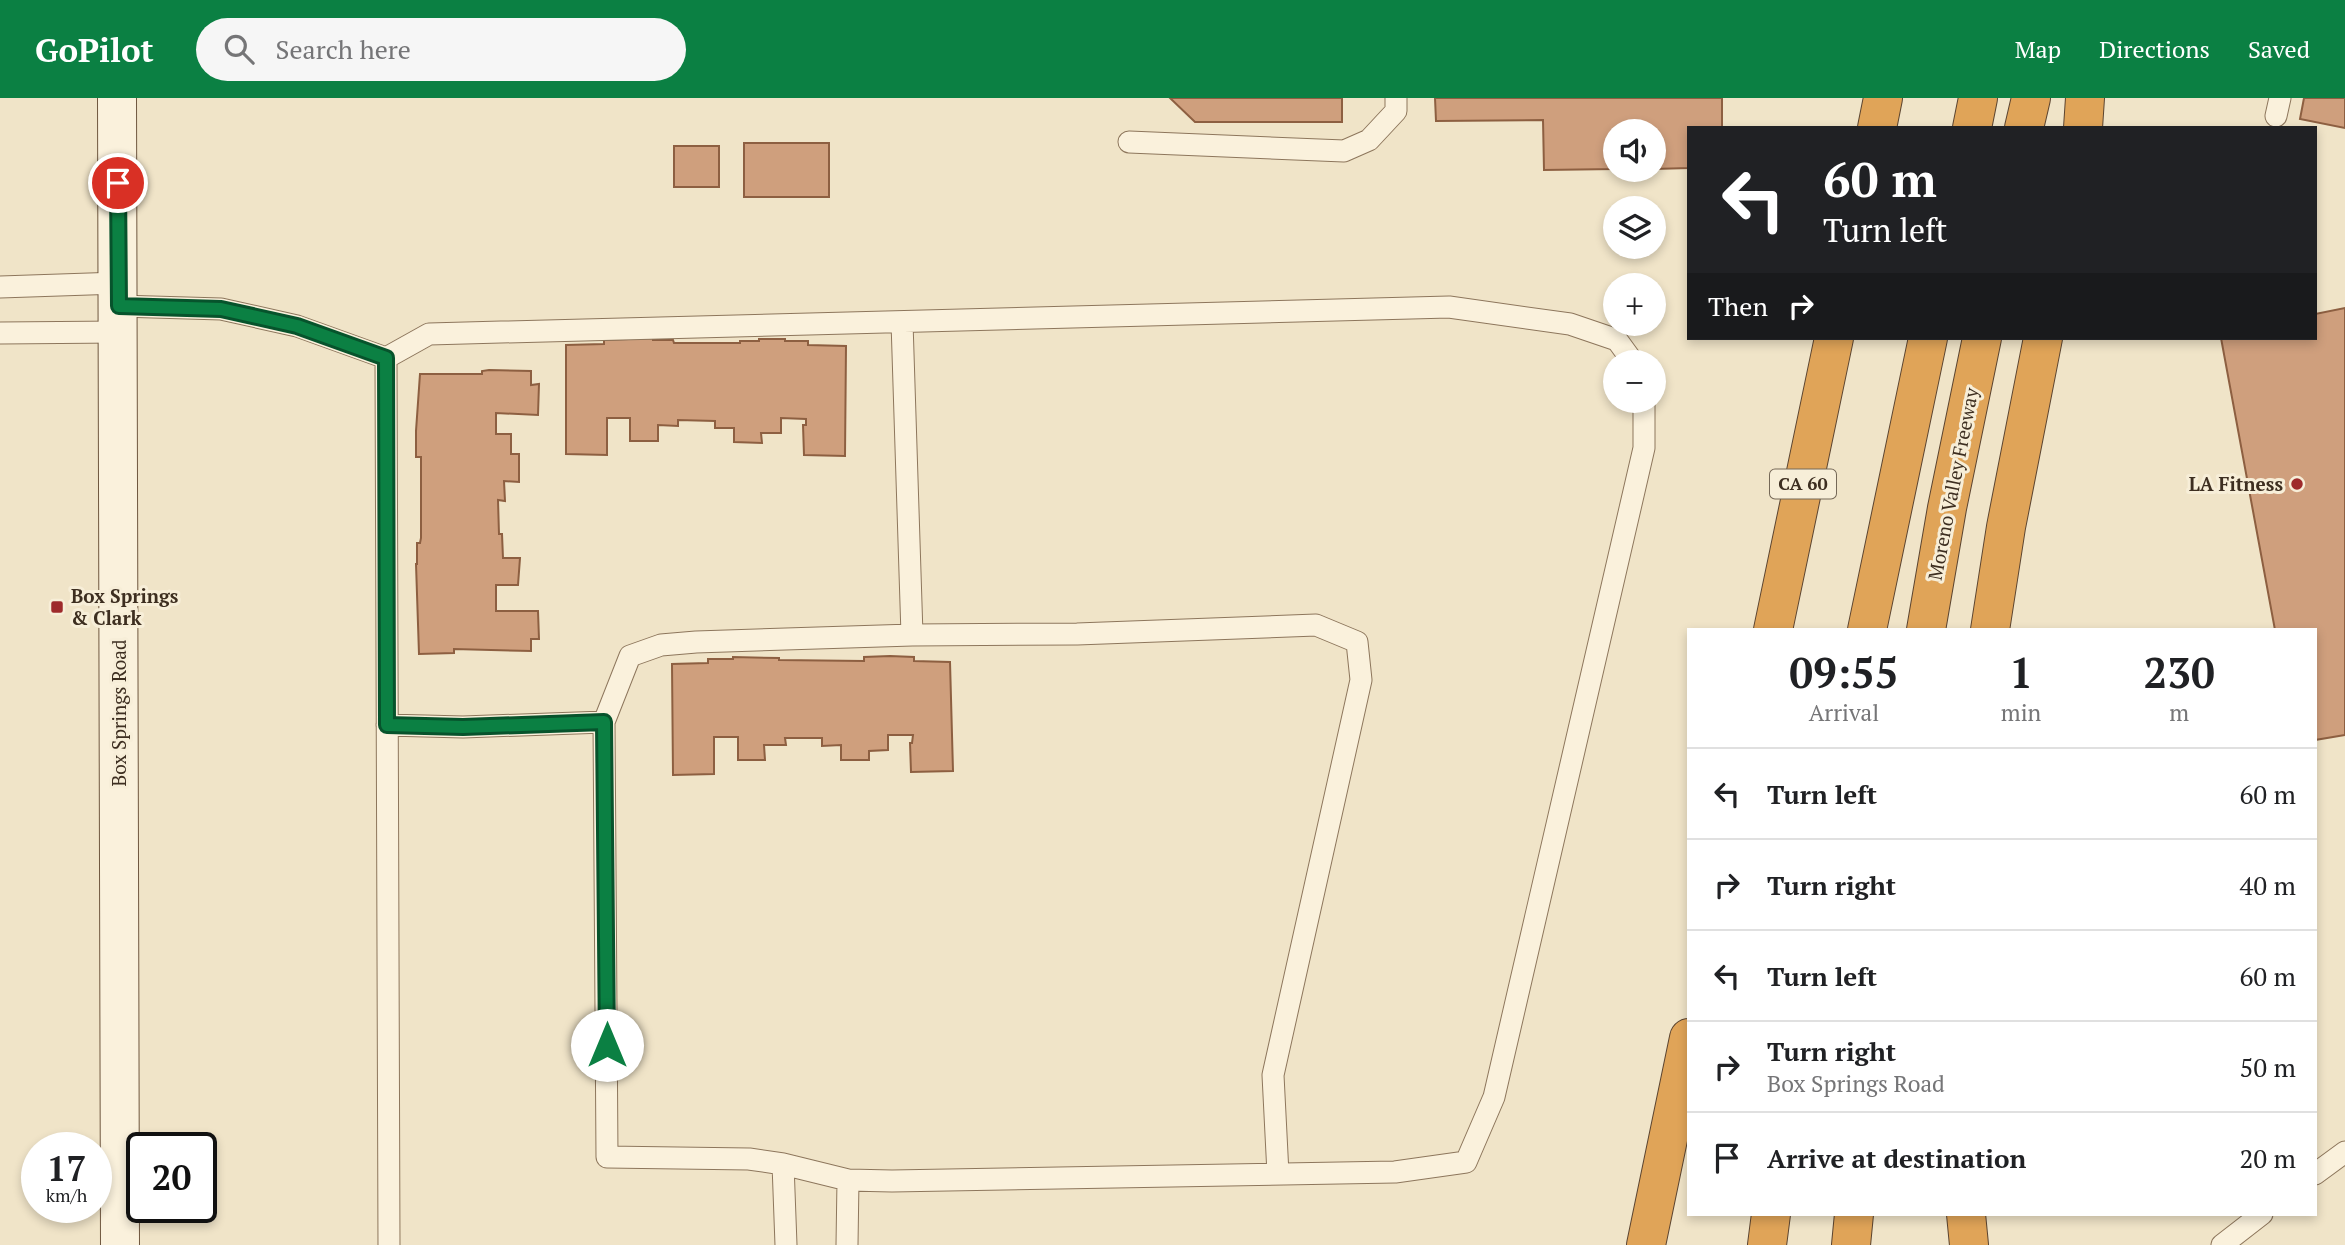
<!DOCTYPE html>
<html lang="en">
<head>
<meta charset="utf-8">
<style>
  :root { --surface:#fff; --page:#f6f6f6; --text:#202124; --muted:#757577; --line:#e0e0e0; --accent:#0b8043 }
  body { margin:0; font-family:"PT Serif",serif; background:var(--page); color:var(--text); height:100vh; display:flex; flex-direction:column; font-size:26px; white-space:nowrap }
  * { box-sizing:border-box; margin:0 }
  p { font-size:23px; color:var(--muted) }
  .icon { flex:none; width:38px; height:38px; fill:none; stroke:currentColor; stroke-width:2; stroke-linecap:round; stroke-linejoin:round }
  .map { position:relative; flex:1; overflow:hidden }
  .sheet { position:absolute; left:1687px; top:530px; width:630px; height:588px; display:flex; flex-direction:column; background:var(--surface); border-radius:0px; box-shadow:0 4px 10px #0003 }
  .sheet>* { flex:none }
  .hud { position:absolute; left:1687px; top:28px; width:630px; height:214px; border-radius:0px; box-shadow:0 4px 10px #0003; background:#202124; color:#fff; overflow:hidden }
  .fabs { position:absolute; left:1603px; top:21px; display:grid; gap:14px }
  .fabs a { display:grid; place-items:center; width:63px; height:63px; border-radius:50%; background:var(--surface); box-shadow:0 4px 10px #0003; font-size:35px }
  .speed { position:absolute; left:21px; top:1034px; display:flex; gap:14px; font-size:35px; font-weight:700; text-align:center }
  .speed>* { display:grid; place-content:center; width:91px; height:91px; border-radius:50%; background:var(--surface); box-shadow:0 4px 10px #0003; line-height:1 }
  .speed small { font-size:18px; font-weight:400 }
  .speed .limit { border:4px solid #111; border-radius:10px; background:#fff; color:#111 }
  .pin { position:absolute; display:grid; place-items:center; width:60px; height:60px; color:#fff; margin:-30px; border:4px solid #fff; border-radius:50%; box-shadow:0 2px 7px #0007 }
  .me { position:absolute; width:77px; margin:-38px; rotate:0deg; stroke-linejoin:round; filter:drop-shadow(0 0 5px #0008) }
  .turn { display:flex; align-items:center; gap:24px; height:147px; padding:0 21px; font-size:32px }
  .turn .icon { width:91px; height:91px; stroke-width:2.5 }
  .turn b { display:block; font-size:49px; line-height:60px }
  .then { display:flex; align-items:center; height:66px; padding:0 21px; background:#0003; gap:14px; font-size:26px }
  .eta { display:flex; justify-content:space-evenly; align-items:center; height:119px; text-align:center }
  .eta b { font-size:42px; font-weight:800; line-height:49px }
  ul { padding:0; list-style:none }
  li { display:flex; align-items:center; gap:21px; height:91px; padding:0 21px; border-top:2px solid var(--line) }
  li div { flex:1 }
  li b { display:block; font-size:26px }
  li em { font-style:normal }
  header { display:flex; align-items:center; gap:42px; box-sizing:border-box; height:98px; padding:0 35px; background:var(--accent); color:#fff }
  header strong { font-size:33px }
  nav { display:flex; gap:38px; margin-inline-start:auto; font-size:24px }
  .search { width:490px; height:63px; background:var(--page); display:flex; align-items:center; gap:18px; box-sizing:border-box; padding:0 24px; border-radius:38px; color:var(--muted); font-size:26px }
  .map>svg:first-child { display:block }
</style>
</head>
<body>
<header>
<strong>GoPilot</strong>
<div class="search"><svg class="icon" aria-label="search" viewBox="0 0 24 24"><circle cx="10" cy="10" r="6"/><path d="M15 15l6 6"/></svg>Search here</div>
<nav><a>Map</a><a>Directions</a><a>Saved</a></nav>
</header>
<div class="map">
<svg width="2345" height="1147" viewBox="0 0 2345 1147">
  <rect width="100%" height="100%" fill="#f0e4c8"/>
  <path fill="#cf9f7d" stroke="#8d5f41" stroke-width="2" d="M1170,0h172v24h-147z
    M1435,0h287v30h-33v40l-35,1v-38h-39v38l-71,1 -1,-50 -107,1z
    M2304,0h41v30l-45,-9z
    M744,45h85v54h-85z
    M674,48h45v41h-45z
    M2345,210v427l-30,5v-110h-40l-54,-292h94v-24z
    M653,240v2h20l1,3h66v-2h19v-2h26v2h23v4l38,1 -1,110 -41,-1 -1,-30h3v-6l-25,-1v15h-20l1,10 -28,-1v-14h-19v-7l-37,-1v6l-20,-1v16h-28v-23h-23v37l-41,-1v-109l38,-1v-4z
    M489,272l42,1v14l8,-1 -1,31 -42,-2v21h15v20h8v28l-15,-1 1,20 -7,-1 1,34h3l1,24h17l-2,27h-22v26h42l1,28h-8v12l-77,-2v4l-35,1 -3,-90h1v-21h3l1,-5v-81h-5v-26l4,-57h62v-3z
    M890,558l24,1v4l36,1 3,109 -42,1 -1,-29h2l1,-8h-25v15l-19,1v9h-28v-15l-19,1v-8h-37l1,7h-22l1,15h-27v-23h-24v37l-41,1 -1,-111 36,-1v-4h25v-2l46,1v2l85,1v-4z"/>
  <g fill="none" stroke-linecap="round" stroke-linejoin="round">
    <g stroke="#8d765c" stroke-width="23">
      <path id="lane" d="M2276,18l4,-18
        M1129,44l215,9 25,-11 27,-29v-13
        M0,189l119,-4
        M119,208l102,3 76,17 89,32
        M902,224l10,313
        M0,235l119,-1
        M604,624l26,-66 31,-11 35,-3 216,-7 165,-1 239,-9 41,17 4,38 -88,395 5,99
        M387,627l76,2 141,-5 3,435 142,2 34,5 65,16 44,1 503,-9 71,-10 28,-65 150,-649v-47
        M783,1066l3,81
        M2315,1076l30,-22
        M389,1147l-3,-887 43,-24 1020,-27 121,17 47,16 16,22
        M847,1147l1,-65
        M2222,1147l40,-31"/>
    </g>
    <g stroke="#6f573f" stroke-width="40">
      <path id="secondary" d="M117,0l3,1147"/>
    </g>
    <g stroke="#5b4430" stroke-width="40">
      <path id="highway" d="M1877,30l6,-30
        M1972,30l6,-30
        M2024,30l7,-30
        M2083,30l2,-30
        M1773,532l61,-292
        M1867,532l61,-292
        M1926,532l21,-122 35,-170
        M1990,532l16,-103 37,-189
        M1966,1116l3,31
        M1646,1147l43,-207
        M1767,1147l4,-31
        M1851,1147l3,-31"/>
    </g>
    <use href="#lane" stroke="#faf1dc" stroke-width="21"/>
    <use href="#secondary" stroke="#faf1dc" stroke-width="38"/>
    <use href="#highway" stroke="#e0a458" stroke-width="38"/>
  </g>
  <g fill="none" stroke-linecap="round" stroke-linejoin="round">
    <g stroke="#07532c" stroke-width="18">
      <path id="route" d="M118,85l1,123 102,3 76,17 89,32 1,367 76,2 141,-5 3,323"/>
    </g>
    <use href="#route" stroke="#0b8043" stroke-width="12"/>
  </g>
  <g fill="#9e2a2b" stroke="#f7eed8" stroke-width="2.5">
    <circle cx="2297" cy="386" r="7"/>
    <rect x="50" y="502" width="14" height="14" rx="3.5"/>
  </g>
  <g text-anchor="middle" stroke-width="6" stroke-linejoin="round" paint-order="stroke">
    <rect fill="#f7eed8" stroke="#756857" stroke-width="2" x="1770" y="371.5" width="66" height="29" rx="5"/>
    <g font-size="18" font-weight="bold" fill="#3d2e20">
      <text x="1803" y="392">CA 60</text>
    </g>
    <g font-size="19" fill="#3d2e20" stroke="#f7eed8">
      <text transform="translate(1953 386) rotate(-79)" y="7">Moreno Valley Freeway</text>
      <text transform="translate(119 615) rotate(-90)" y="7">Box Springs Road</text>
    </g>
    <g font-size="19" font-weight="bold" fill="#3d2e20" stroke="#f7eed8" text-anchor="end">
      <text x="2283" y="393">LA Fitness</text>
      <text x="71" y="505" text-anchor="start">Box Springs<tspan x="71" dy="22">&amp; Clark</tspan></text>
    </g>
  </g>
</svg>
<div class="fabs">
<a><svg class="icon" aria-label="sound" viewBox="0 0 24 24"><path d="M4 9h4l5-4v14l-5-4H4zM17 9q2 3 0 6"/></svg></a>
<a><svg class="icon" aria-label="layers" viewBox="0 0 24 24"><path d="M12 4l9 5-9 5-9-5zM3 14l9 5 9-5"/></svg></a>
<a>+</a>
<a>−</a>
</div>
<div class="speed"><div>17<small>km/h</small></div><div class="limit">20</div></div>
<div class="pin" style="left:118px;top:85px;background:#d93025"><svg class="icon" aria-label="arrive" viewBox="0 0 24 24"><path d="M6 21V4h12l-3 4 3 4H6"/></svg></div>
<svg class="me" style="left:607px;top:947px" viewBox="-20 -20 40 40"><circle r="19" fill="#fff"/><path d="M0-13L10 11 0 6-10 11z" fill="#0b8043"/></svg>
<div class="hud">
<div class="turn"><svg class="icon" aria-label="left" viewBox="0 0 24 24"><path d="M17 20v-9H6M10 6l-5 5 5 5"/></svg><div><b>60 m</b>Turn left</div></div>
<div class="then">Then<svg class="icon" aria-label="right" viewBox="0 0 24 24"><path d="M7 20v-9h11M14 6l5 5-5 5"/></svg></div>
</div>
<section class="sheet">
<div class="eta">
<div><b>09:55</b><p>Arrival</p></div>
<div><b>1</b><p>min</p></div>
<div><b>230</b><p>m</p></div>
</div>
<ul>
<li><svg class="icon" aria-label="left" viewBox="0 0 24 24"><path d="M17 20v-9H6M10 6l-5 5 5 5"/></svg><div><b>Turn left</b></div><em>60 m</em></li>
<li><svg class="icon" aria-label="right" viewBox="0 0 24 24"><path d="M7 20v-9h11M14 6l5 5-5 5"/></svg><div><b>Turn right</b></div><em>40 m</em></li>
<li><svg class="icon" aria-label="left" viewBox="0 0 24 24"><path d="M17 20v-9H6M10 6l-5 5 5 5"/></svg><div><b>Turn left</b></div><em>60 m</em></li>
<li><svg class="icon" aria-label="right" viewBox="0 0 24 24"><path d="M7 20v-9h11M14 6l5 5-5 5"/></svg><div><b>Turn right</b><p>Box Springs Road</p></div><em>50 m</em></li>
<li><svg class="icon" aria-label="arrive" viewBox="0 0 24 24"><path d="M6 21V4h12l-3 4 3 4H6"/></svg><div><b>Arrive at destination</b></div><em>20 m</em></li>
</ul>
</section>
</div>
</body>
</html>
